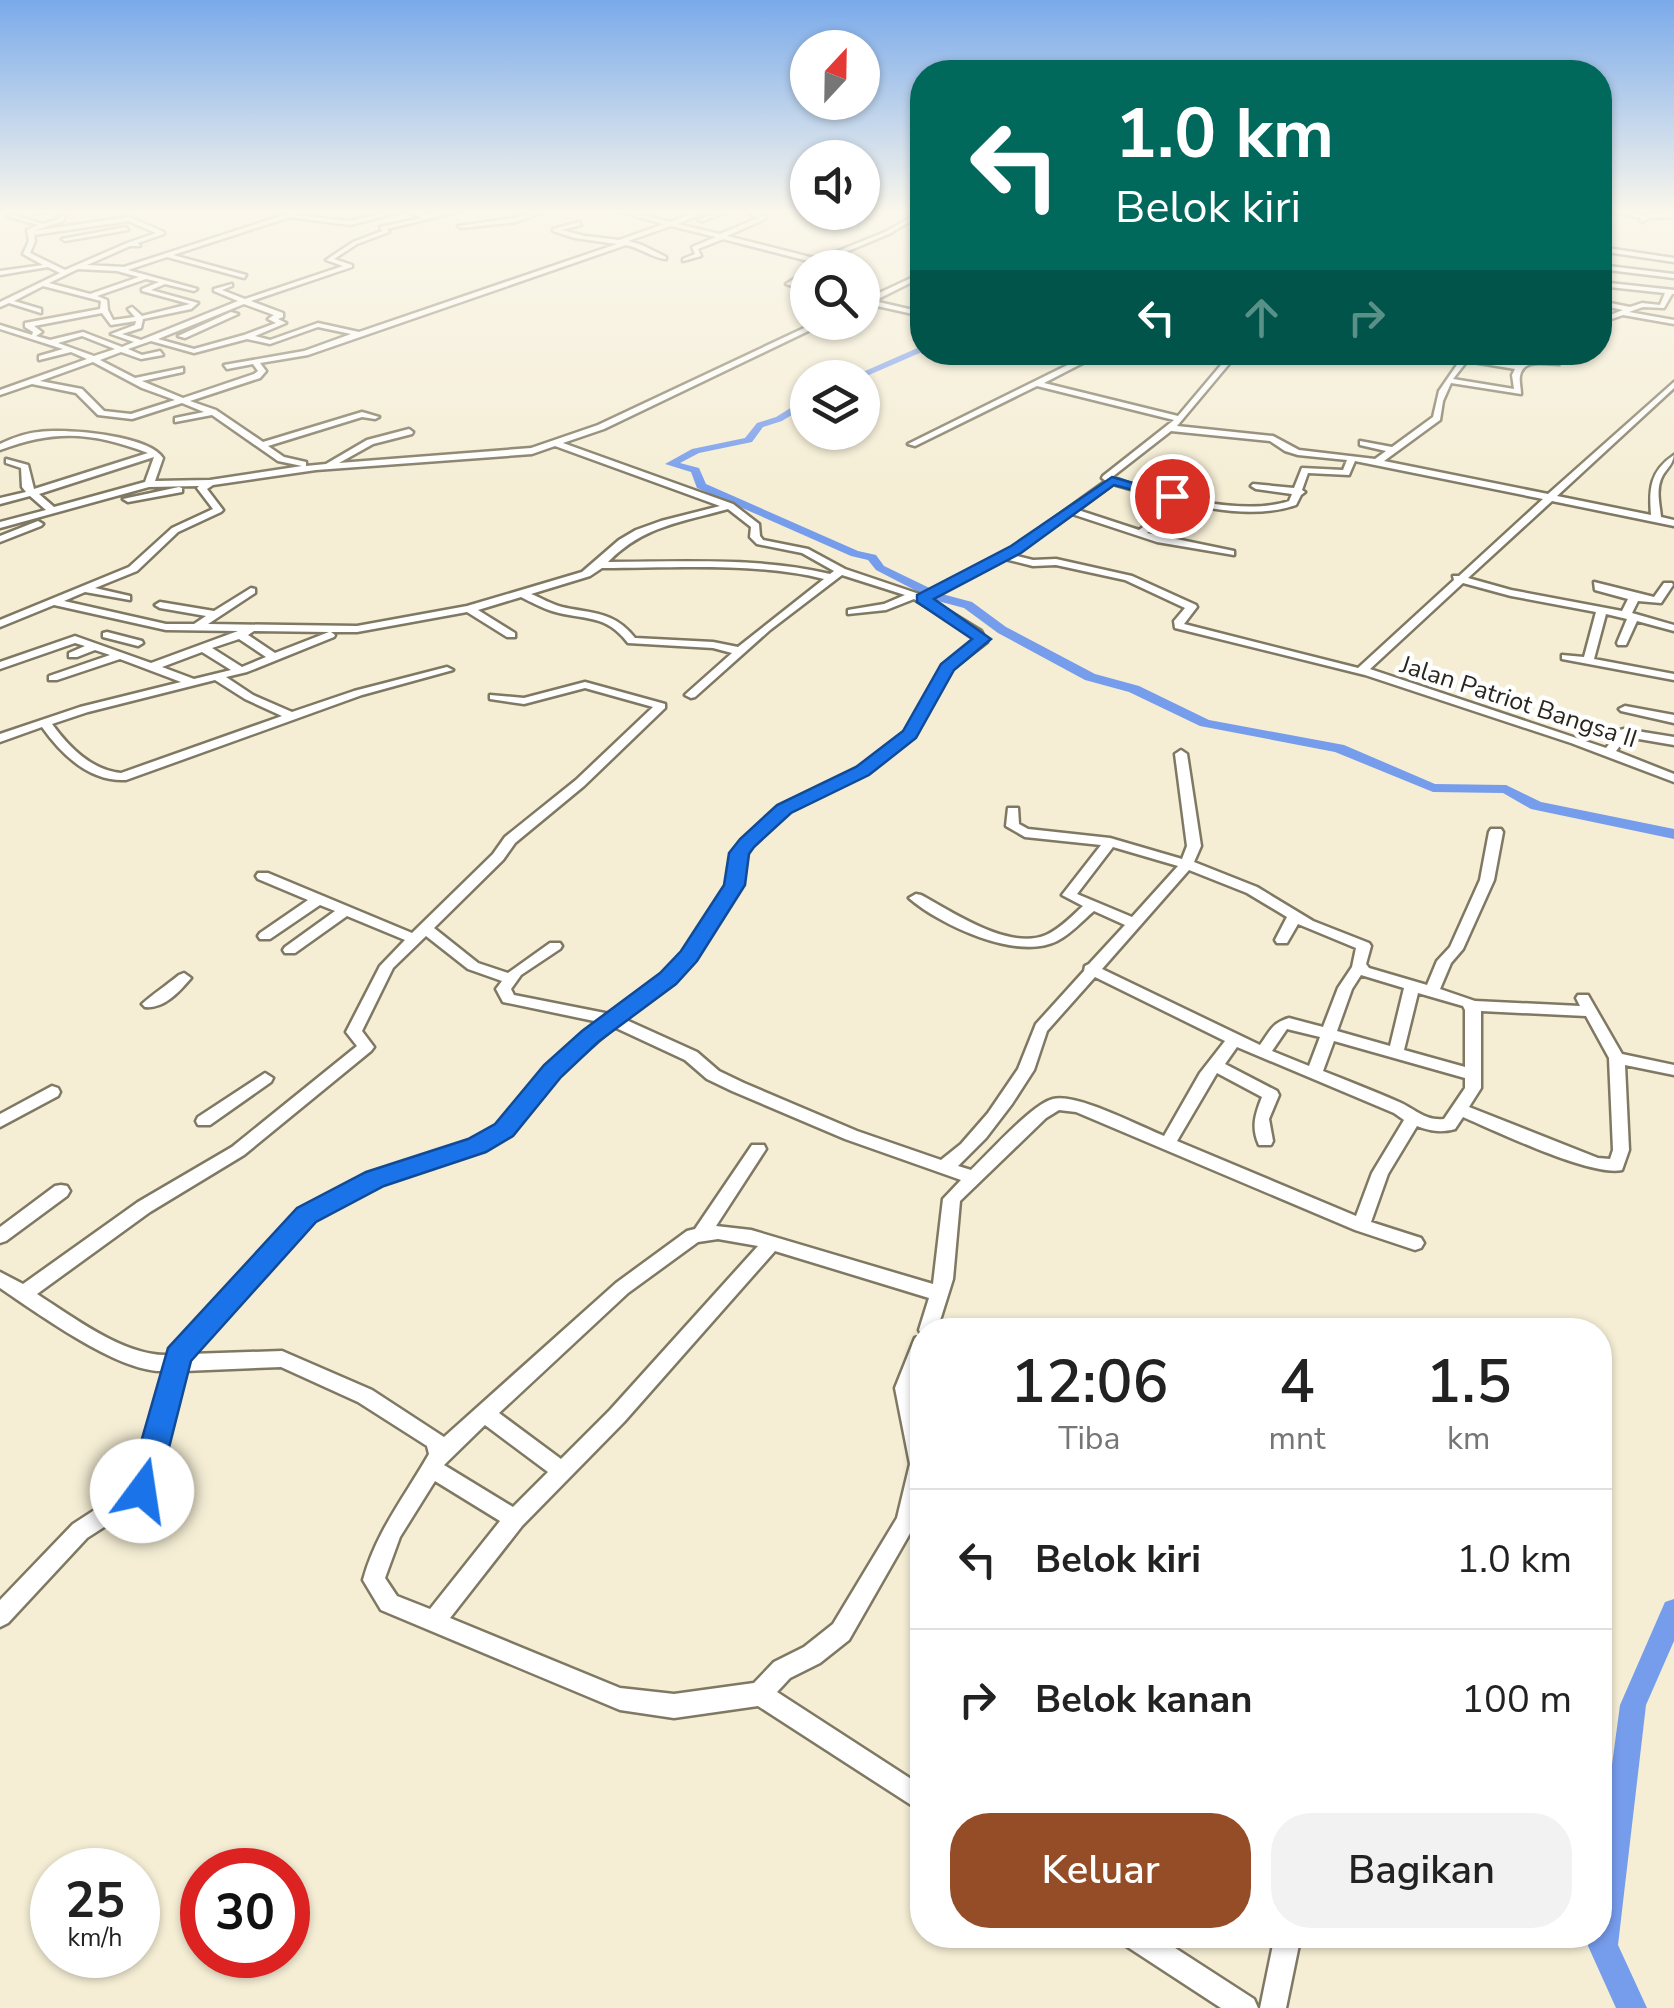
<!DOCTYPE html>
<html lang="id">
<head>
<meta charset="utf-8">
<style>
  :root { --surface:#fff; --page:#f2f2f2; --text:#222; --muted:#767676; --line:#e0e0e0; --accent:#944d27 }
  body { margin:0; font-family:"Nunito Sans",sans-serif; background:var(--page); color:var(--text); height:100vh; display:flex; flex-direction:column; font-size:38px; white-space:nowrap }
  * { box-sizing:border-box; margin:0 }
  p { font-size:32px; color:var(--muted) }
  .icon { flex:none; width:55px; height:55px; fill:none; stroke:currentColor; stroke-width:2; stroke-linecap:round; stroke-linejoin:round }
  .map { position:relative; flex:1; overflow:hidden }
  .panel { position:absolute; left:910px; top:1318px; width:702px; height:630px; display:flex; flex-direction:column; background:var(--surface); border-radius:40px; box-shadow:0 2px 8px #0004 }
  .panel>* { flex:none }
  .guide { position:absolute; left:910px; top:60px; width:702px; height:305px; border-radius:40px; box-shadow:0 2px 8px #0004; background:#00695c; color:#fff; overflow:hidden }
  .needle { width:65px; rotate:22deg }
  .fabs { position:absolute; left:790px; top:30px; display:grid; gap:20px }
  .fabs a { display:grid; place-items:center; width:90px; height:90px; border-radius:50%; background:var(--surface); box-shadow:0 2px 8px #0004; font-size:50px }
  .speed { position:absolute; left:30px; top:1848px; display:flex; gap:20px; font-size:50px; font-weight:700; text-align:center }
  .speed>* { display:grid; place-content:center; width:130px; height:130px; border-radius:50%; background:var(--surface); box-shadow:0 2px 8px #0004; line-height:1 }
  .speed small { font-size:25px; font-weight:400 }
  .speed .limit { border:15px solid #d22; background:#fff; color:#111 }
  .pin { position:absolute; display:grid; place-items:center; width:85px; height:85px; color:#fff; margin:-42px; border:5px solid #fff; border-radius:50%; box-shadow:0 2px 10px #0007 }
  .me { position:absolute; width:110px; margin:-55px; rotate:14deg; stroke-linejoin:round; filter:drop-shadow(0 0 8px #0008) }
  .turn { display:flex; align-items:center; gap:35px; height:210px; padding:0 40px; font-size:45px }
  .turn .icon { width:130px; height:130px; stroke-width:2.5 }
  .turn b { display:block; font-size:70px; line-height:85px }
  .lanes { display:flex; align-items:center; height:95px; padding:0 40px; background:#0003; justify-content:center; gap:50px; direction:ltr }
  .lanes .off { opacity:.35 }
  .eta { display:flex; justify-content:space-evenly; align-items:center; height:170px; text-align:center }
  .eta b { font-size:60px; font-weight:600; line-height:70px }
  .button { display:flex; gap:20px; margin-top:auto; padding:20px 40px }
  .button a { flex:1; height:115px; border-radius:40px; background:var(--accent); color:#fff; font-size:40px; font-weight:600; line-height:115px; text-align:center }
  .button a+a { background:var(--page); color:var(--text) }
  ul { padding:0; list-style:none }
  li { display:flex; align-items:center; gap:30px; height:140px; padding:0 40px; border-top:2px solid var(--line) }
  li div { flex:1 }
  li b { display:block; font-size:38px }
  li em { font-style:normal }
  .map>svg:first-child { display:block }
</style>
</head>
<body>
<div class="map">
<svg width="1674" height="2008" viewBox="0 0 1674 2008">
  <rect width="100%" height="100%" fill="#f5eed5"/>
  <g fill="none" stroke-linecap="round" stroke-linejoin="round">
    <path fill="#769cec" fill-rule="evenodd" d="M922,346v6l-60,26h-13z
      M808,397v8l-26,16 -19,6 -11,15 -53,11 -19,10 19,5 7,16 152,67 18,4 8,11 58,28 30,8 34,25 89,47 44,12 70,34 135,25 91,39 71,1 35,17 133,27v10l-143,-30 -28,-16 -70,-1 -98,-40 -135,-26 -71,-34 -44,-12 -87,-47 -34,-25 -30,-8 -58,-30 -8,-10 -17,-4 -154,-68 -6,-16 -26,-8 27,-15 53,-11 12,-15 19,-6z
      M1674,1599v42l-28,64 -28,240 29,63h-31l-28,-62 1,-11h11v-81l20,-149 45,-103z"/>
    <g stroke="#7f7863" stroke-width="5">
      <path id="minor" d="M32,211h8l1,1 -3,2z
        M56,211l10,3 -3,7 -30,10 96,-14 35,15v2l-26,9 2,3h-10l-43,19 37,2 172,-56h8l-8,4 54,6 44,-10h10l-54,14 -60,-8 -117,38 73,20 -2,3 -77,-21 -39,13 69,19 -3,2 -29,-7 -14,6 47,13 -7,6 -48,10 -2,9 -19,6 19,6 97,-39 -24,-10v-2l18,-5v2l-10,4 23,9 98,-33 -17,-6 27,-18 29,-11 -2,-4 42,-9 -13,-7 15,3 37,-3 -74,18 2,3 -32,12 -23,15 18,6v2l-101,34 32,12v4l-5,2 8,4 -31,13 15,4 48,-17 41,9 258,-88 -42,-6 -22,-7v-2l26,-7 2,3 -20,5 24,6 34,4 45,-16 -47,-13h9l44,11 22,-8 -6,-3 15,3 -24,10 43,10 38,-16 -7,-3v-2l13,-2 -6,3 7,3v2l-38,17 91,23 67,-27 37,-21v3l-33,20 -77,32 -3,-2 3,-2 -89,-23 -25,10 3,7 -18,5v-2l12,-5 -3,-7 24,-10 -45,-11 -43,15 14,4 24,12v2c-14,-1 -25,-11 -40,-14l-318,110 -48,8 6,8 -6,7 -70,23 26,9 47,32 99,-30 17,5 -4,2 -13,-2 -94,29 16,11 22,5v4l20,-2 41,-24 42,-11 4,3 -1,2 -39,10 -34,19 192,-15 67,-23 219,-103h10l-223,107 -41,14 170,61 26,20 1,12 3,4 45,9 37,20 77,26 91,-47 93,-67 -4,-3 1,-2 71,-56 -137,-34 -122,60 -7,-2 186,-92h10l-60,31 134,33 54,-64h7l-62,74 96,10 26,14 76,9 11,-8 -26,-6v-4l32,6 41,-30 6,-26 22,-32 -28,-7 32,3 12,-3 -5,5 47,7 10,-5 25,1 8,-8h7l-10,12c-13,0 -36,-6 -39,12 -1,6 1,12 1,18l-70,-11 -8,18 -3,19 -56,41 164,33 126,-112v6l-117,108 94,19c-2,-26 -1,-44 23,-60 -2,12 -9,14 -13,24 -5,12 -1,27 0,38l13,3v6l-122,-25 -84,77 43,12 111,21 6,-12 -33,-9 -1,-8 60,15 10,-14h8l1,2 -12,18 -23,-2 -6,12 42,12v6l-37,-10 -11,24h-8l-1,-2 10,-24 -21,-5 -12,45 80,15v6l-112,-21v-4l22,2 12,-45 -85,-16 -48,-13 -93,86 236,79 14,-18 4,-1 50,8v8l-47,-8 -11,14 58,23v8l-103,-39 -206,-68 -190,-47 -1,-7 11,-13 -60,-28 -69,-15 -23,1 -28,-7 -76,40 52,32 6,11 -36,28 -37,67 -48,37 -77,38 -37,34 -6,7 -5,32 -47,74 -21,22 -49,38 73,33 22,19 25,12 113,48 84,29 20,-16 27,-31 30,-44 18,-45 48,-53 1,-5 4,-2 36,-39 -31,-14c-12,10 -23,23 -37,30 -40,20 -117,-16 -148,-43l7,-4 5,1c32,17 88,56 125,40 14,-6 26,-19 37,-29l-21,-11 39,-50 -76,-8 -19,-11 2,-18h10l1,16 9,5 82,9 72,21 5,-13 -12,-92 6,-4 6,4 14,92 -7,16 63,25 56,34 56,22 2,3 -5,18 3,4 58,17 10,-24 13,-14 30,-67 9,-48 2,-3h10l2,3 -9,48 -31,69 -12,14 -11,26 35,12 105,5 -4,-8 2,-3h10l34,59 52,11v10l-49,-10 4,85 -7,20c-31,7 -126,-39 -159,-53l-8,12c-14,4 -25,2 -38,-3l-29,48 -17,48 50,16 3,5 -3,5 -6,2 -60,-20 -279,-118 -17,-2 -13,8 -86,83 -7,78 -16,51h-15v6l-3,-6 10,-32 -154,-47 -151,171 -102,104 -72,92 170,70 54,6 80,-11 20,-21 30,-15 29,-23 64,-106 13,-54 -15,-76 20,-50 7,-2v31l-7,21 7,38v72l-5,23 -68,119 -29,23 -30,15 -13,14 145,94v26l-164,-106 -84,12 -54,-8 -239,-100 -18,-30c13,-48 42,-84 66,-126l-2,-8 -69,-44 -77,-35 -97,4 -35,127 -62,40 -79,85 -8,4v-27l73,-76 60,-39 31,-114c-45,2 -125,-57 -164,-83v-16l23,12 115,-82 94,-55 125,-101 -11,-14 34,-66 25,-26 -58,-24 -52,37h-10l-2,-3 2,-3 50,-36 -15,-6 -50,34h-10l-2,-3 2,-3 48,-33 -50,-21 -2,-3 2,-3h10l144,60 81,-79 12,-17 71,-57 77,-73 -68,-19 -61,16 -34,-5v-4l34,3 61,-16 80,22v4l-81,78 -69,57 -12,17 -69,68 44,35 30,10 42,-30h10l2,3 -2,3 -39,26 -10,14 3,6 96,19 53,-39 21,-22 43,-68 5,-32 10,-13 37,-34 79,-38 47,-36 38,-66 33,-25 -3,-6 -59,-36 -28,11 -38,4v-4l36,-6 21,-9 -63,-20 -72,55 -75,67 -4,1 -6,-3 2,-2 45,-40 -19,-5 -85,-5c-23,-30 -43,-22 -76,-32 -10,-3 -21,-9 -31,-14l-43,13 37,23v4h-8l-40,-25 -110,20h-26l4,3 -1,2 -87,35 -21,5 27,18 39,17 62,-21 93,-24 6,3 -91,25 -236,85c-36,2 -64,-25 -84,-53l-42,15v-8l80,-27 101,-25 -61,-23 -63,21h-8v-4l61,-21 -15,-5 -18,7h-8v-4l16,-7 -10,-3 -75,26v-7l75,-26 76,27 87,-32 -72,-1 -112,-25 -54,22v-7l129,-53 43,-39 41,-19 -16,-21 2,-2 -50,1 -149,41v-6l46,-12 -16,-14 -30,8v-6l26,-6 -4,-5 -1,-19 -15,-5v-4l22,6 6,24 114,-36c-55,-21 -93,-24 -148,-3v-6c13,-6 25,-11 39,-12 26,-4 110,3 124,26l-8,23 55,-1 92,-14 -24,-5 -66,-46 -37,7v-4l29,-6 -22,-9 -50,16 -34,-4 -22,-22 -44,-9 -32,11v-5l87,-31 -16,-7 -32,8v-4l24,-7 -63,-20v-4l32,10 1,-3 -8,-5v-4l75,-14 1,-8 -58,-15 -29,15 27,8v4l-32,-10 -9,4v-5l60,-29 -12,-6 -48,8v-4l43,-6 -20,-11 6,-13 -2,-11 11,-5 -31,-9 3,-2 33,10 16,-5 2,-4zM128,221l28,12 -29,10 -62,27 -35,-17 5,-12 -1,-6zM78,269l39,2 22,6 -49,17 -41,-11zM146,279l13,3 -17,7v2l48,13 -48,12 -10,-9 -4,2 7,8 -22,3 -5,-10 -1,-10 -10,-4zM244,304l30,11 -6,4 8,4 -32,12 -50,14 -36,-10zM102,313l9,12 25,-4 -1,4 -24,9 23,8 -12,5 -39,-15 -33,8 -14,-4 6,-4 -8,-6zM318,327l33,7 -47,17 -80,14 3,4 26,-5 5,7 -4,3 -71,24 -41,-17 41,-9v-4l-48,10 -35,-18 21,-8 20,7 22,-4 -3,-4 -18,4 -14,-6 23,-8 43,12 53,-14 23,5zM82,336l33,13 -21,7 -36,-13zM1467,361l48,8 -3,6 2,14 -61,-10zM93,362l49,26 33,12 -44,14 -27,-3 -22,-22 -42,-8zM1171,431l99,10 15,10 13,4 49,5 -4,10 -41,-2 -8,20 -41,-4 -2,2 5,3 36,5 -3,7c-46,16 -132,-6 -177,-24zM555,446l165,60 -59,15 -25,9 -17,10 -37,32 -115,34 -110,20 -149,-2 47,-31v-4l-4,-1 -37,23 -54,-9 -5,3 5,3 46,8 -12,8h-28l-102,-23 21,-9 45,8v-4l-35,-8 42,-17 41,-39 43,-20 2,-2 -16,-21 6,-4 103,-15 216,-16zM154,457l-9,25 -91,25 -15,-13zM1355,461l188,38 -84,77h-6l1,4 -96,88 -174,-44 13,-17 -1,-2 -64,-29 -76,-17 -23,1 -20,-5 59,-41 85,28 77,13v-4l-87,-18 40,-29c36,7 74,13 109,1l5,-10 4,-3 -3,-2 6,-17 41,2zM1113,484l64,18 -38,28 -61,-20zM728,509l23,18 -1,10 7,7 45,9 32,18 -4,3c-71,-17 -149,-12 -222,-12 35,-36 74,-40 120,-53zM602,568c68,0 156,-6 222,11l-86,68 -25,-5 -78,-4c-21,-27 -42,-24 -73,-31 -11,-3 -21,-9 -31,-13l59,-18zM254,631l75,1 -54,21 -27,-18zM239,639l27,18 -24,10 -30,-19zM202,652l29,18 -37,9 -32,-12zM215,680l30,19 37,17 -161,57c-30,-3 -52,-26 -69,-49l36,-12zM1113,847l65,19 -46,51 -55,-23zM1189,870l58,23 40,24 -12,23 2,3h10l11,-19 58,24 -4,19 -14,21 -15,39 -34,-9c-17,5 -19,13 -29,27l-158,-76zM426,936l42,33 34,12 -6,8 7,13 96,20 -52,45 -49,59 -27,16 -102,33 -69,35 -131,145c-44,2 -96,-38 -132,-61l113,-82 94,-57 127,-104 3,-4 -12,-16 31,-63zM1361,975l43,13 -14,58 -53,-15 15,-42zM1095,977l130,64 -25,32 -36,63c-25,-10 -87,-43 -111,-37 -21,5 -65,55 -82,71l-13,-4 28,-28 26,-34 22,-34 13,-39zM1418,993l45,13 2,4v57l-61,-17zM1481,1011l105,5 23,42 4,92 -3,9 -12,-1 -129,-51 12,-19zM614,1027l71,33 22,19 25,12 113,48 116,41 -18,19 -10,85 -182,-54 -35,-4 50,-77 -2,-4h-12l-57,84 -8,2 -71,52 -172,154 -72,-47 -90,-39 -91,3 121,-134 69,-37 102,-33 27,-16 49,-59zM1287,1029l33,8 -11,29 -37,-15zM1334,1041l131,37v10l-21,31c-19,2 -29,-10 -45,-17 -25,-11 -51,-21 -76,-31zM1237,1047l157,66 10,7 -32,53 -16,43 -179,-75 40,-68 45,24c-7,18 -11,30 -3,48h12l2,-4 -4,-22 10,-24 -2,-4 -52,-27zM718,1239l40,7 -148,164 -49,49 -62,-46 129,-120 70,-51zM485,1425l63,47 -35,35 -69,-42zM435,1481l65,40 -70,88 -33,-13 -12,-18 15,-41z
        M537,211h8l-29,11 -55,6 -3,-2 57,-8z
        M719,211h8l-24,10 -5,-1z
        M1607,211l37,4 30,-2v4l-25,1 -6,4 -3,-2 1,-2z
        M126,227l2,3 -63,11 -3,-2z
        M1600,247l74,11v4l-74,-11z
        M1600,265l74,9v4l-74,-9z
        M808,270v5l-13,8 13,4v4l-22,-7z
        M922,273v4l-48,24 48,11v4l-54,-12 -6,2 2,-6z
        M1600,282l74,8v4h-2l-8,14 -21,-1 -14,5 45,8v4l-51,-9 -23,8v-4l23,-9 -23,-5v-4l30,6 12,-4 18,2 5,-12 -65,-7z
        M231,312l7,2 -53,24 -7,-2z
        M179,487l3,1v4l-54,10 -5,-3z
        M38,521l5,3 -2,2 -41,16v-6z
        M107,632l35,9 1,2 -5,3 -35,-9v-4z
        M1625,706l49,9v8l-53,-12 -2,-2z
        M184,973l7,5c-12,14 -27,31 -46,29l-3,-3c11,-10 25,-19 37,-29z
        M265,1073l8,5 -2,4 -61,43h-12l-2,-4 2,-4z
        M52,1086l6,2 2,4 -2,4 -58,31v-13z
        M61,1185l6,1 3,5 -3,5 -61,45 -6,2v-16l55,-41z
        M1119,1935h36l99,64 4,9h-37l-98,-64z
        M1275,1935h26l-15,73h-26z"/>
    </g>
    <use href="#minor" fill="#fff" fill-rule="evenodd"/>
  </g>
  <linearGradient id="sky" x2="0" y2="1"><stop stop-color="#7aaaea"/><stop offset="0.43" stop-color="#faf7ec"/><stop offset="1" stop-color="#faf7ec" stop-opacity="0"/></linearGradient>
  <rect width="1674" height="492" fill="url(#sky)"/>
  <path fill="#1a73e8" stroke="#114b97" stroke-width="2.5" d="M1112,477l67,19 -7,4 -58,-15 -93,68 -87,46 57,40 -37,31 -38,68 -47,37 -78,38 -37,34 -5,7 -4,31 -48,76 -21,23 -78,58 -37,35 -48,59 -27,16 -102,34 -68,36 -125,139 -33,130 -5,10 -11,4 -11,-4 -4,-10 41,-143 129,-140 69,-36 102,-33 27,-15 49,-59 38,-34 78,-58 21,-22 43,-66 5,-32 11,-14 37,-34 79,-38 47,-36 38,-67 31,-25 -55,-37v-7l94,-49z"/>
  <g text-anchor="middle" stroke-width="9" stroke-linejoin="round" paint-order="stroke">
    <g font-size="25" fill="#29261d" stroke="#fff">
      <text transform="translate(1519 701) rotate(18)" y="9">Jalan Patriot Bangsa II</text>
    </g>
  </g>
</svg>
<div class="fabs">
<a><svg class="needle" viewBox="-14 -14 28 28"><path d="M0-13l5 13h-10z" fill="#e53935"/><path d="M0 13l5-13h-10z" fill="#767676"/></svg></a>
<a><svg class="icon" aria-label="sound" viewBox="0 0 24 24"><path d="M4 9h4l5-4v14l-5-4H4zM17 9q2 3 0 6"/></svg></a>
<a><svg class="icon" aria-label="search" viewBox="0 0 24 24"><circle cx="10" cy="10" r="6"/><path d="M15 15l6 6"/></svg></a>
<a><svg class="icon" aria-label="layers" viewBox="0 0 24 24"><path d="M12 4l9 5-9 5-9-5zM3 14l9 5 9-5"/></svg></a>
</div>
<div class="speed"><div>25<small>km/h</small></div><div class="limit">30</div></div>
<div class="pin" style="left:1172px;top:496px;background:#d93025"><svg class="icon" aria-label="arrive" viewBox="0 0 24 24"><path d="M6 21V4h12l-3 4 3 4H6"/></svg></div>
<svg class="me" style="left:142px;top:1491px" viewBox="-20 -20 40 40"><circle r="19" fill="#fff"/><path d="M0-13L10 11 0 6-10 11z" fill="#1a73e8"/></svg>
<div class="guide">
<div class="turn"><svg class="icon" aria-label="left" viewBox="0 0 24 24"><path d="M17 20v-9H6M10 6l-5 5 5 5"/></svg><div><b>1.0 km</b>Belok kiri</div></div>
<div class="lanes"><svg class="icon" aria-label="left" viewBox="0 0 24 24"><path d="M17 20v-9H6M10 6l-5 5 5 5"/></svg><svg class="icon off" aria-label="ahead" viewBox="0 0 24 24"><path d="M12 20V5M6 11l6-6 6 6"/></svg><svg class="icon off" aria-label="right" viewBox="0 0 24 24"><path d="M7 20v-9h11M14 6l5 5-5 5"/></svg></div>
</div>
<section class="panel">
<div class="eta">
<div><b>12:06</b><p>Tiba</p></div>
<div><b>4</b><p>mnt</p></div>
<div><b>1.5</b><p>km</p></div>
</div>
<ul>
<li><svg class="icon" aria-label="left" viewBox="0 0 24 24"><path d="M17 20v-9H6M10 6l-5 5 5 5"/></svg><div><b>Belok kiri</b></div><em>1.0 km</em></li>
<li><svg class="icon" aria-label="right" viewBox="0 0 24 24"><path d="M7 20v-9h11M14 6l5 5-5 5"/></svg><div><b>Belok kanan</b></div><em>100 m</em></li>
</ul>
<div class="button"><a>Keluar</a><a>Bagikan</a></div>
</section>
</div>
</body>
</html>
